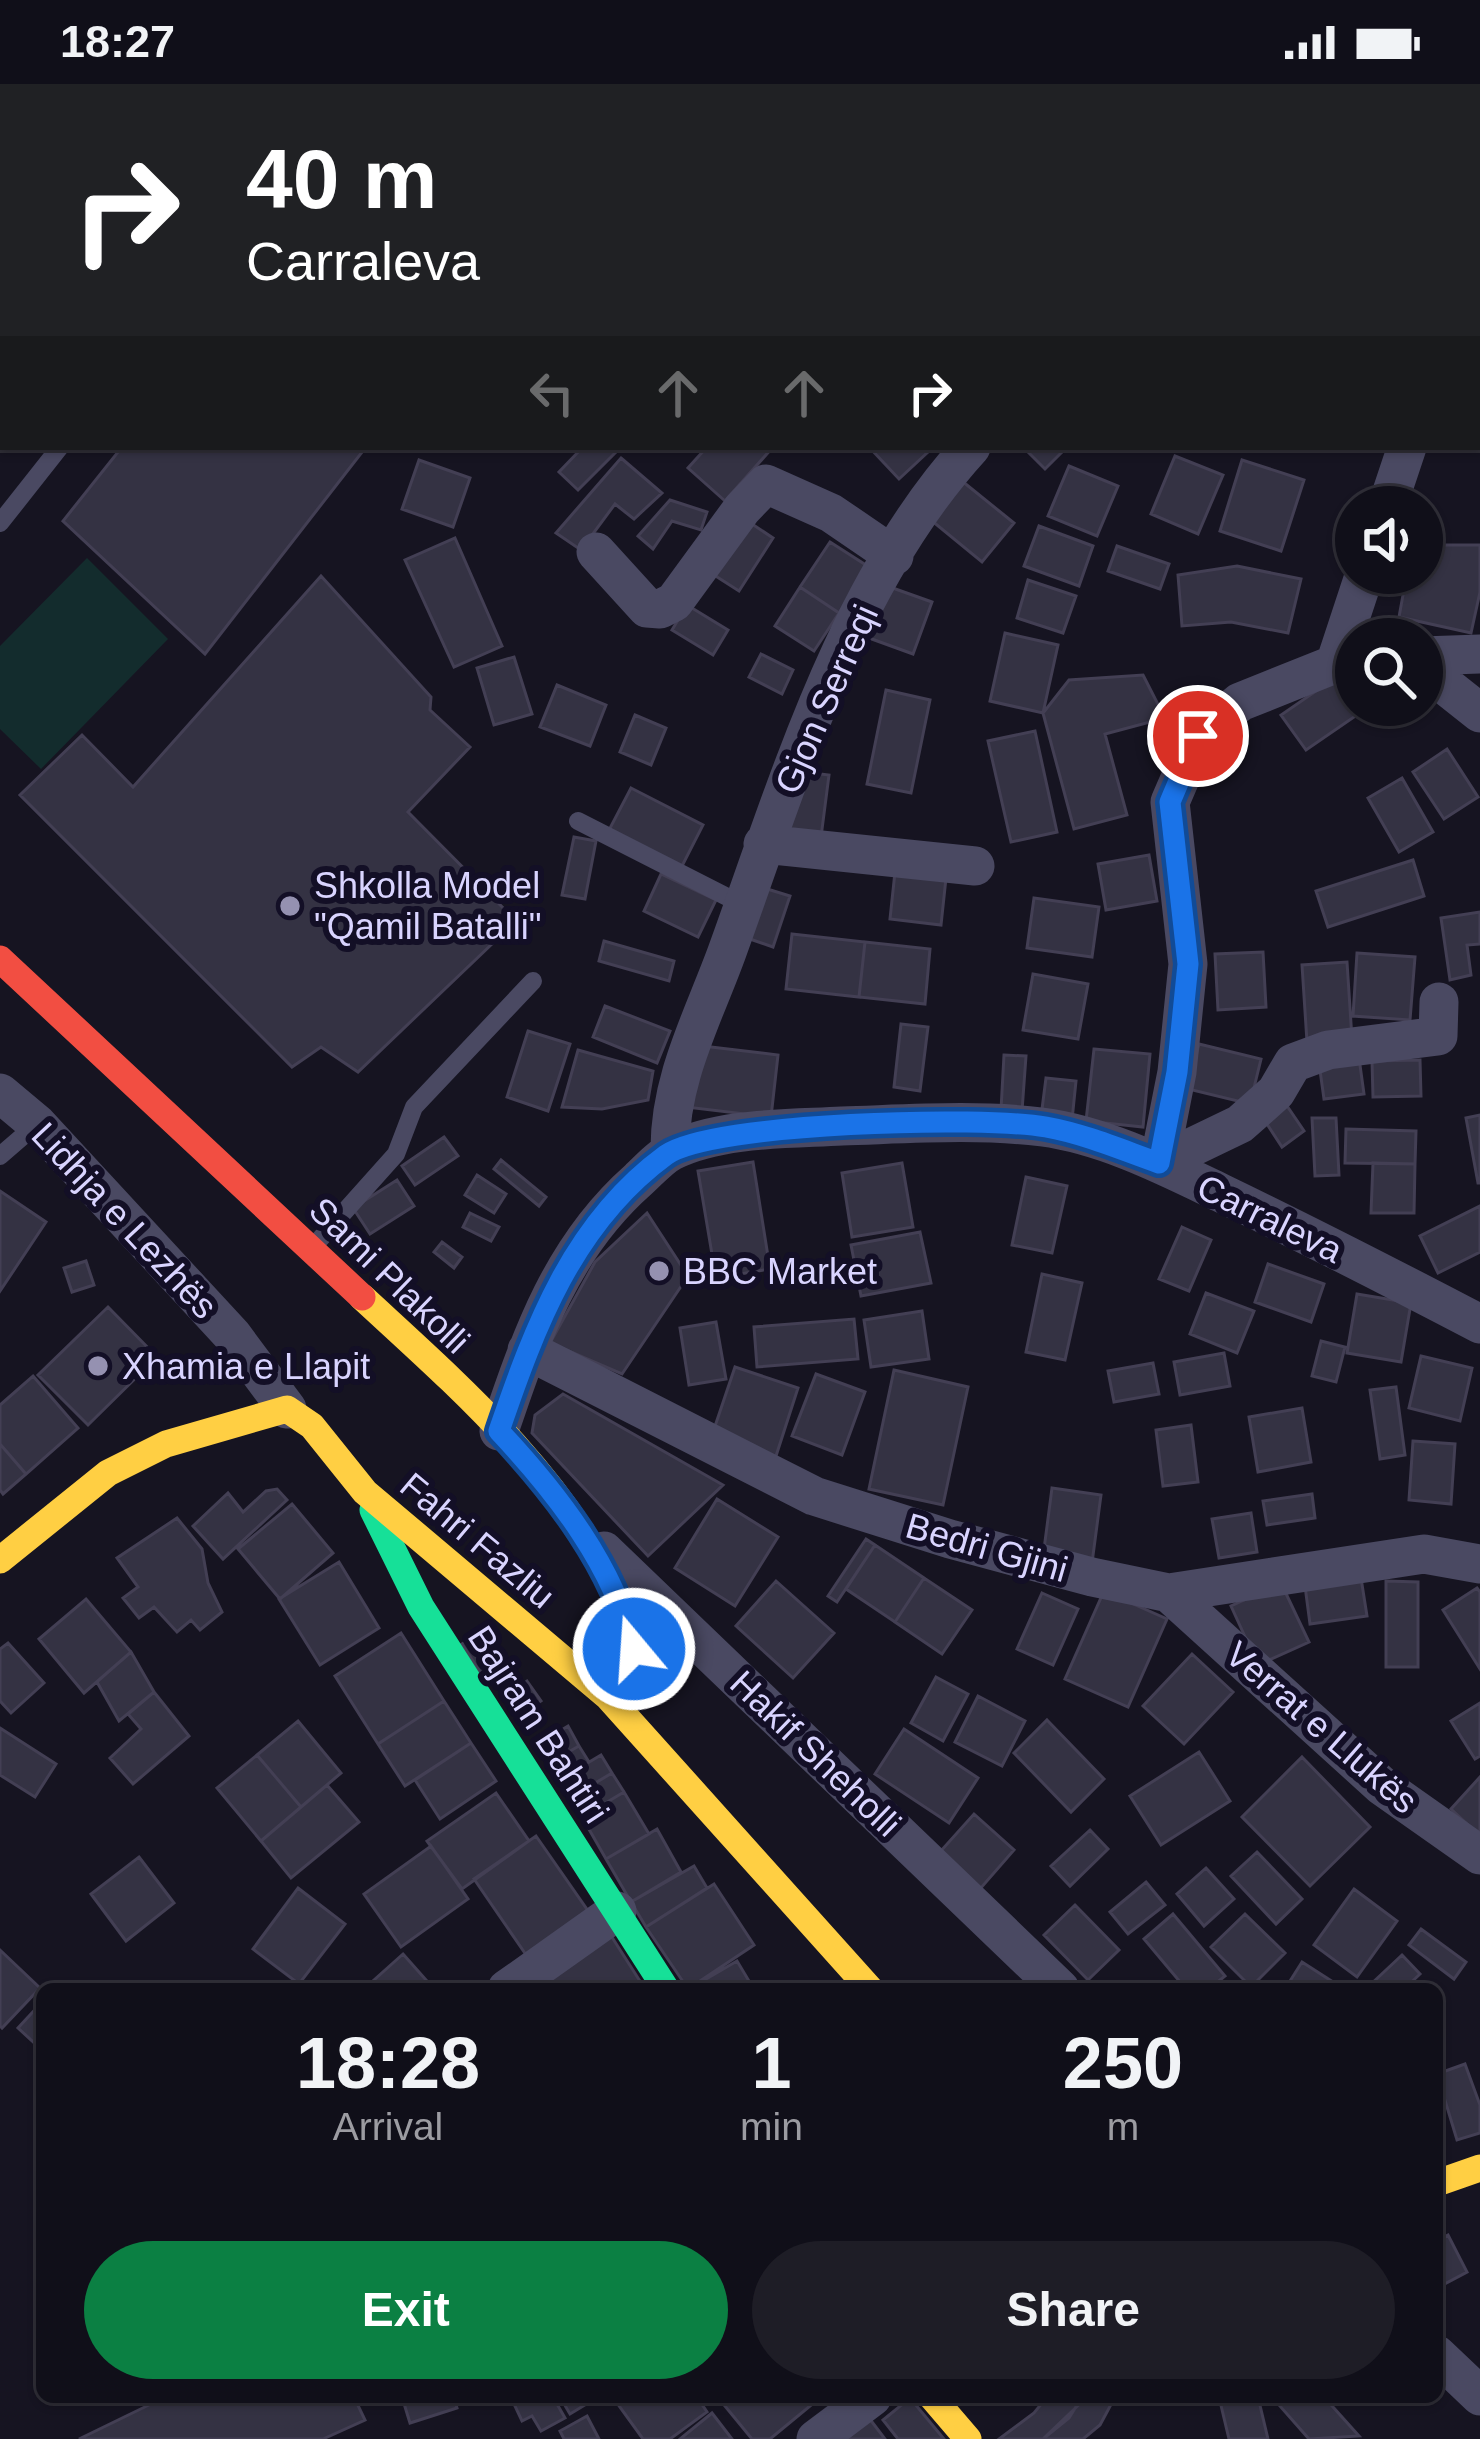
<!DOCTYPE html>
<html lang="en">
<head>
<meta charset="utf-8">
<style>
  :root { --surface:#100f19; --page:#1e1d26; --text:#f1f3f6; --muted:#9c9ca2; --line:#302f38; --accent:#0b8043 }
  body { margin:0; font-family:Arial,sans-serif; background:var(--page); color:var(--text); height:100vh; display:flex; flex-direction:column; font-size:45px; white-space:nowrap }
  * { box-sizing:border-box; margin:0 }
  p { font-size:39px; color:var(--muted) }
  .icon { flex:none; width:66px; height:66px; fill:none; stroke:currentColor; stroke-width:2; stroke-linecap:round; stroke-linejoin:round }
  .map { position:relative; flex:1; overflow:hidden }
  .details { position:absolute; left:36px; top:1899px; width:1407px; height:420px; display:flex; flex-direction:column; background:var(--surface); border-radius:18px; box-shadow:0 3px 9px #0004,0 0 0 3px var(--line) }
  .details>* { flex:none }
  .guide { position:absolute; left:0px; top:0px; width:1482px; height:366px; box-shadow:0 3px 9px #0004,0 0 0 3px var(--line); background:#202124; color:#fff; overflow:hidden }
  .buttons { position:absolute; left:1335px; top:402px; display:grid; gap:24px }
  .buttons a { display:grid; place-items:center; width:108px; height:108px; border-radius:50%; background:var(--surface); box-shadow:0 3px 9px #0004,0 0 0 3px var(--line); font-size:60px }
  .pin { position:absolute; display:grid; place-items:center; width:102px; height:102px; color:#fff; margin:-51px; border:6px solid #fff; border-radius:50%; box-shadow:0 3px 12px #0007 }
  .me { position:absolute; width:132px; margin:-66px; rotate:342deg; stroke-linejoin:round; filter:drop-shadow(0 0 9px #0008) }
  .turn { display:flex; align-items:center; gap:42px; height:252px; padding:0 48px; font-size:54px }
  .turn .icon { width:156px; height:156px; stroke-width:2.5 }
  .turn b { display:block; font-size:84px; line-height:102px }
  .lanes { display:flex; align-items:center; height:114px; padding:0 48px; background:#0003; justify-content:center; gap:60px; direction:ltr }
  .lanes .off { opacity:.35 }
  .eta { display:flex; justify-content:space-evenly; align-items:center; height:204px; text-align:center }
  .eta b { font-size:72px; font-weight:700; line-height:84px }
  .cta { display:flex; gap:24px; margin-top:auto; padding:24px 48px }
  .cta a { flex:1; height:138px; border-radius:72px; background:var(--accent); color:#fff; font-size:48px; font-weight:700; line-height:138px; text-align:center }
  .cta a+a { background:var(--page); color:var(--text) }
  .status { display:flex; justify-content:space-between; align-items:center; height:84px; padding:0 60px; background:var(--surface); direction:ltr }
  .status svg { height:33px; fill:currentColor }
  .map>svg:first-child { display:block }
</style>
</head>
<body>
<div class="status"><b>18:27</b><svg viewBox="0 0 49 12"><path d="M0 12V9h3v3zM5 12V6h3v6zM10 12V3h3v9zM15 12V0h3v12zM26 1h20v11H26zM47 4h2v5h-2z"/></svg></div>
<div class="map">
<svg width="1480" height="2355" viewBox="0 0 1480 2355">
  <rect width="100%" height="100%" fill="#161421"/>
  <path fill="#132c2d" d="M87,474l81,81 -127,130 -41,-40v-83z"/>
  <path fill="#343243" stroke="#433f54" stroke-width="3" d="M34,0h192l-194,3z
    M412,0h235l-237,3z
    M3,112v222l-3,4v-222z
    M122,363h244l-161,207 -142,-133z
    M583,363h38l-43,43 -19,-18z
    M707,363h66l-48,54 -37,-33z
    M869,363h54l5,5 -29,27z
    M1023,363h38l3,3 -19,19z
    M1175,372l48,19 -25,59 -47,-20z
    M621,374l41,35 -28,26 -19,-15 -34,46 -25,-17z
    M419,376l51,18 -17,49 -51,-18z
    M1242,376l62,20 -23,71 -61,-20z
    M1069,382l49,20 -21,50 -49,-20z
    M957,393l57,46 -32,39 -56,-46z
    M670,416l37,12 -6,18 -29,-9 -19,28 -15,-13z
    M746,436l27,18 -34,53 -28,-18z
    M1039,442l54,20 -14,40 -55,-20z
    M455,454l47,108 -48,21 -49,-107z
    M830,458l39,25 -30,46 -39,-26z
    M1422,461h58v47l-9,41 -72,-16 8,-44h15z
    M1117,462l52,18 -9,25 -52,-18z
    M1237,482l64,13 -13,54 -57,-11 -49,4 -4,-51z
    M321,492l110,121 -1,13 40,37 -62,65 108,109 -158,151 -37,-25 -29,20 -272,-272 62,-60 51,52z
    M1028,496l48,16 -13,37 -46,-15z
    M887,502l45,16 -19,52 -44,-16z
    M800,503l39,26 -25,38 -39,-25z
    M687,521l41,25 -15,25 -41,-25z
    M1005,549l53,12 -15,68 -53,-12z
    M761,570l32,16 -11,24 -33,-17z
    M514,573l18,57 -38,11 -17,-57z
    M1345,587l11,15v19l14,1 -64,44 -25,-35z
    M1143,591l22,43 -60,16 22,81 -53,14 -31,-116 26,-33z
    M557,601l49,20 -16,41 -50,-19z
    M886,606l44,10 -19,93 -44,-9z
    M635,631l31,13 -15,37 -31,-13z
    M1035,647l22,101 -46,10 -23,-101z
    M1447,665l31,48 -34,22 -31,-47z
    M796,687l33,4 -8,62 -32,-3z
    M1402,694l31,54 -34,20 -31,-54z
    M631,704l72,37 -22,43 -72,-38z
    M574,753l22,4 -11,58 -23,-4z
    M1149,771l8,46 -51,9 -8,-46z
    M1413,776l11,36 -96,31 -12,-36z
    M895,788l51,6 -5,47 -51,-6z
    M661,790l55,26 -18,37 -54,-26z
    M764,804l26,8 -17,51 -26,-9z
    M1034,814l65,9 -7,50 -65,-9z
    M1480,828v32l-13,1 4,30 -21,5 -9,-62z
    M792,850l73,8 -6,55 -73,-8z
    M604,857l70,20 -5,20 -70,-20z
    M865,858l65,7 -5,55 -66,-7z
    M1263,868l3,55 -48,3 -3,-56z
    M1357,869l58,4 -5,63 -57,-4z
    M1347,878l5,77 -45,3 -5,-77z
    M1033,890l55,10 -10,55 -55,-9z
    M605,922l65,25 -13,32 -64,-26z
    M901,940l27,3 -8,64 -26,-4z
    M528,947l42,13 -22,67 -41,-14z
    M1199,960l62,15 -11,45 -62,-15z
    M694,961l84,10 -7,62 -85,-10z
    M1094,965l56,5 -7,73 -57,-6z
    M578,966l75,21 -5,29 -46,9 -40,-2z
    M1004,971l22,1 -4,55 -21,-1z
    M1359,974l5,36 -40,5 -5,-36z
    M1420,976l1,36 -48,1 -1,-36z
    M1046,994l30,3 -4,39 -31,-3z
    M1283,1016l21,31 -22,16 -21,-32z
    M1480,1031v68h-2l-12,-65z
    M1312,1034h24l3,57 -24,1z
    M1346,1045l70,2 -1,33 -70,-1z
    M444,1053l14,19 -43,29 -13,-19z
    M501,1076l45,37 -7,9 -45,-37z
    M753,1078l17,107 -54,9 -18,-107z
    M902,1079l11,64 -61,10 -10,-64z
    M1373,1079l42,1 -1,49h-43z
    M477,1091l29,19 -12,19 -29,-18z
    M1026,1093l41,9 -15,67 -40,-8z
    M397,1096l17,26 -44,28 -17,-26z
    M0,1107l46,31 -46,69z
    M1480,1122v46l-42,21 -18,-37z
    M470,1129l29,14 -8,14 -28,-14z
    M647,1129l41,63 -66,98 -72,-31 45,-81z
    M1182,1143l29,13 -22,51 -30,-12z
    M920,1148l11,51 -70,13 -10,-51z
    M442,1158l20,15 -8,11 -20,-16z
    M86,1177l8,24 -22,7 -8,-24z
    M1268,1180l56,20 -13,38 -56,-20z
    M1042,1190l40,9 -17,77 -39,-8z
    M1206,1209l48,18 -17,42 -47,-19z
    M1357,1210l54,9 -10,59 -54,-9z
    M108,1223l49,50 -69,68 -50,-50z
    M922,1227l7,48 -58,8 -7,-47z
    M854,1235l4,40 -101,8 -3,-40z
    M716,1238l10,57 -37,6 -9,-57z
    M1321,1257l24,6 -9,35 -24,-6z
    M1224,1269l6,33 -50,9 -6,-33z
    M1421,1272l51,12 -12,53 -51,-13z
    M1153,1279l6,31 -45,8 -6,-31z
    M735,1283l63,21 -23,71 -64,-21z
    M894,1286l74,17 -25,118 -74,-16z
    M816,1290l49,18 -23,63 -50,-19z
    M33,1292l45,52 -52,46 -26,-30v-39z
    M1396,1303l9,68 -25,4 -10,-69z
    M563,1310l160,91 -75,71 -116,-123 3,-18z
    M1302,1324l9,54 -53,10 -9,-55z
    M1191,1341l7,57 -35,4 -7,-56z
    M1413,1357l42,3 -4,60 -42,-4z
    M0,1360l26,30 -23,20 -3,-4z
    M1052,1404l49,7 -9,68 -49,-6z
    M277,1405l10,11 -64,59 -30,-33 35,-33 15,19 23,-21z
    M1312,1410l3,24 -48,7 -4,-24z
    M717,1415l61,38 -43,69 -60,-38z
    M292,1420l41,49 -53,46 -42,-50z
    M1251,1429l6,39 -38,6 -7,-39z
    M177,1434l25,31 6,34 14,29 -22,18 -9,-10 -14,12 -23,-25 -15,11 -16,-20 15,-11 -21,-29z
    M866,1455l9,6 -38,57 -9,-6z
    M875,1461l49,33 -29,44 -49,-33z
    M339,1478l40,66 -59,37 -41,-66z
    M924,1494l48,32 -30,44 -47,-32z
    M1361,1494l6,38 -57,8 -5,-38z
    M776,1497l58,52 -41,45 -57,-52z
    M1386,1497l32,1v85h-32z
    M1281,1499l28,59 -51,23 -27,-59z
    M1477,1504l3,4v77l-37,-59z
    M1104,1507l63,28 -39,88 -63,-28z
    M1042,1509l36,16 -25,56 -36,-16z
    M86,1515l45,53 -47,41 -45,-54z
    M484,1546l20,32 -22,13 -20,-31z
    M401,1549l43,68 -66,43 -43,-68z
    M8,1559l36,40 -33,30 -11,-12v-52z
    M131,1568l23,40 -35,29 -22,-39z
    M1192,1570l41,38 -49,52 -41,-38z
    M936,1593l32,17 -25,47 -32,-18z
    M527,1597l14,20 -20,14 -14,-20z
    M154,1608l35,44 -56,48 -23,-26 31,-29 -13,-15z
    M978,1612l47,25 -23,45 -47,-24z
    M444,1617l27,42 -66,43 -27,-42z
    M1480,1619v53l-5,3 -24,-38z
    M1047,1636l57,59 -33,33 -57,-59z
    M298,1637l43,52 -40,34 -44,-52z
    M568,1642l11,20 -30,17 -11,-19z
    M0,1644l56,36 -21,33 -35,-22z
    M904,1645l74,49 -29,45 -74,-49z
    M471,1659l25,38 -56,38 -25,-39z
    M579,1662l10,16 -30,18 -10,-17z
    M1199,1668l31,49 -69,44 -31,-49z
    M257,1671l44,52 -40,34 -44,-53z
    M601,1671l11,18 -42,25 -11,-18z
    M1302,1673l68,70 -60,59 -68,-69z
    M612,1689l12,19 -42,25 -12,-19z
    M1480,1693v59l-29,-27z
    M327,1701l32,37 -68,56 -30,-37z
    M624,1708l25,42 -43,25 -24,-42z
    M496,1709l33,48 -67,48 -35,-48z
    M974,1730l40,36 -34,39 -41,-36z
    M657,1745l24,43 -50,30 -25,-43z
    M1090,1746l18,19 -38,37 -19,-20z
    M536,1752l57,82 -62,44 -57,-83z
    M431,1762l37,53 -67,48 -37,-53z
    M1257,1768l45,47 -26,25 -45,-48z
    M139,1773l35,46 -48,38 -35,-47z
    M694,1782l13,22 -61,39 -15,-25z
    M1206,1784l28,31 -30,27 -27,-32z
    M1146,1798l19,23 -37,29 -18,-22z
    M714,1800l40,61 -66,44 -42,-62z
    M298,1804l47,36 -46,60 -46,-35z
    M1354,1805l43,32 -40,56 -43,-32z
    M1075,1821l44,45 -31,30 -44,-45z
    M1173,1830l52,62 -16,13h-23l-42,-50z
    M1245,1830l40,39 -34,34 -40,-40z
    M1421,1845l45,33 -12,17 -45,-34z
    M608,1847l37,58h-88l-11,-18z
    M0,1866l40,38 -38,40 -2,-2z
    M403,1870l31,35h-70z
    M1402,1871l18,19 -16,15h-32l-3,-3z
    M737,1877l15,25 -63,3z
    M1302,1878l42,27h-59z
    M42,1918v48l-24,-22z
    M1465,1980l15,41v28l-23,7 -20,-66z
    M1448,2151l19,37 -30,16v-47z
    M154,2313h200l11,23 -42,19h-244l76,-37z
    M402,2313h52l3,11 -47,15z
    M553,2313l12,21 -24,13 -9,-15 -10,5 -8,-17 9,-7z
    M560,2313h38l-28,17z
    M617,2313h80l10,15 -37,27h-27l-29,-40z
    M724,2313h97l-51,42h-18l-32,-39z
    M1047,2313h35l-13,21 -26,21h-44l35,-26z
    M1087,2313h28l-15,28 -17,14h-40z
    M1219,2313h39l10,42h-39z
    M1288,2313h36l35,39 -50,3 -30,-34z
    M910,2314l34,41h-46l-15,-19z
    M712,2329l20,26h-52z
    M587,2332l12,23h-35l-4,-8z
    M869,2334l16,21h-43z"/>
  <g fill="none" stroke-linecap="round" stroke-linejoin="round">
    <path stroke="#4a4962" stroke-width="18" d="M343,3l3,-3
      M0,439l60,-76
      M578,737l165,84
      M0,1072l37,-32
      M312,1164l84,-94 18,-47 119,-126"/>
    <path stroke="#4a4962" stroke-width="39" d="M1329,3l3,-3
      M1387,423l20,-60
      M596,468l51,56 13,1 14,-7 68,-93 24,-25 65,29 63,43
      M1422,572l58,-2
      M1335,580l30,-91
      M1422,583l58,46
      M763,760l212,22
      M0,1009l37,31 195,211 55,74
      M670,1068c-1,-73 33,-134 57,-200 62,-171 119,-368 244,-505
      M1159,1079l18,-91 11,-108 -18,-162 28,-65 42,-35 95,-38 21,-2
      M1159,1079l81,-39 36,-32 17,-29 35,-13 110,-14 1,-34
      M527,1266l287,146 136,43 142,38 77,16 255,-39 56,10
      M499,1347c32,-94 62,-183 139,-251 10,-9 22,-23 34,-29 49,-24 117,-22 170,-25 66,-2 135,-7 200,1 62,8 123,39 179,66 87,42 173,86 259,131
      M604,1467l456,438
      M1169,1509l213,193 98,69
      M507,1905l110,-78
      M1437,2271l43,41
      M816,2355l56,-42"/>
    <path stroke="#16e098" stroke-width="27" d="M373,1426l48,97 245,382"/>
    <path stroke="#ffcf43" stroke-width="27" d="M362,1213c93,86 197,175 251,292 9,19 14,41 21,61l-26,47
      M0,1476l108,-87 58,-29 121,-35 25,17 53,66 243,205 262,292
      M1437,2099l43,-15
      M932,2313l36,42"/>
    <path stroke="#f24e42" stroke-width="27" d="M0,875l362,338"/>
  </g>
  <g fill="none" stroke-linecap="round" stroke-linejoin="round">
    <g stroke="#114b97" stroke-width="30">
      <path id="route" d="M634,1565c-20,-83 -77,-156 -135,-218 36,-105 74,-208 167,-276 47,-33 318,-39 380,-28 39,7 76,23 113,36l18,-91 11,-108 -18,-162 28,-66"/>
    </g>
    <use href="#route" stroke="#1a73e8" stroke-width="21"/>
  </g>
  <g fill="#9591b1" stroke="#130f26" stroke-width="4.5">
    <circle cx="290" cy="822" r="12"/>
    <circle cx="659" cy="1187" r="12"/>
    <circle cx="98" cy="1282" r="12"/>
  </g>
  <g text-anchor="middle" stroke-width="12" stroke-linejoin="round" paint-order="stroke">
    <g font-size="36" fill="#d9d4ff" stroke="#130f26">
      <text transform="translate(826 615) rotate(-66)" y="13">Gjon Serreqi</text>
      <text transform="translate(1270 1134) rotate(26)" y="13">Carraleva</text>
      <text transform="translate(125 1136) rotate(47)" y="13">Lidhja e Lezhës</text>
      <text transform="translate(390 1191) rotate(44)" y="13">Sami Plakolli</text>
      <text transform="translate(478 1456) rotate(40)" y="13">Fahri Fazliu</text>
      <text transform="translate(987 1463) rotate(16)" y="13">Bedri Gjini</text>
      <text transform="translate(539 1640) rotate(57)" y="13">Bajram Bahtiri</text>
      <text transform="translate(1322 1643) rotate(41)" y="13">Verrat e Llukës</text>
      <text transform="translate(816 1669) rotate(44)" y="13">Hakif Sheholli</text>
    </g>
    <g font-size="36" fill="#d9d4ff" stroke="#130f26" text-anchor="start">
      <text x="314" y="814">Shkolla Model<tspan x="314" dy="41">"Qamil Batalli"</tspan></text>
      <text x="683" y="1200">BBC Market</text>
      <text x="122" y="1295">Xhamia e Llapit</text>
    </g>
  </g>
</svg>
<div class="buttons">
<a><svg class="icon" aria-label="sound" viewBox="0 0 24 24"><path d="M4 9h4l5-4v14l-5-4H4zM17 9q2 3 0 6"/></svg></a>
<a><svg class="icon" aria-label="search" viewBox="0 0 24 24"><circle cx="10" cy="10" r="6"/><path d="M15 15l6 6"/></svg></a>
</div>
<div class="pin" style="left:1198px;top:652px;background:#d93025"><svg class="icon" aria-label="arrive" viewBox="0 0 24 24"><path d="M6 21V4h12l-3 4 3 4H6"/></svg></div>
<svg class="me" style="left:634px;top:1565px" viewBox="-20 -20 40 40"><circle r="17" fill="#1a73e8" stroke="#fff" stroke-width="3"/><path d="M0-11L8 9 0 5-8 9z" fill="#fff"/></svg>
<div class="guide">
<div class="turn"><svg class="icon" aria-label="right" viewBox="0 0 24 24"><path d="M7 20v-9h11M14 6l5 5-5 5"/></svg><div><b>40 m</b>Carraleva</div></div>
<div class="lanes"><svg class="icon off" aria-label="left" viewBox="0 0 24 24"><path d="M17 20v-9H6M10 6l-5 5 5 5"/></svg><svg class="icon off" aria-label="ahead" viewBox="0 0 24 24"><path d="M12 20V5M6 11l6-6 6 6"/></svg><svg class="icon off" aria-label="ahead" viewBox="0 0 24 24"><path d="M12 20V5M6 11l6-6 6 6"/></svg><svg class="icon" aria-label="right" viewBox="0 0 24 24"><path d="M7 20v-9h11M14 6l5 5-5 5"/></svg></div>
</div>
<section class="details">
<div class="eta">
<div><b>18:28</b><p>Arrival</p></div>
<div><b>1</b><p>min</p></div>
<div><b>250</b><p>m</p></div>
</div>
<div class="cta"><a>Exit</a><a>Share</a></div>
</section>
</div>
</body>
</html>
